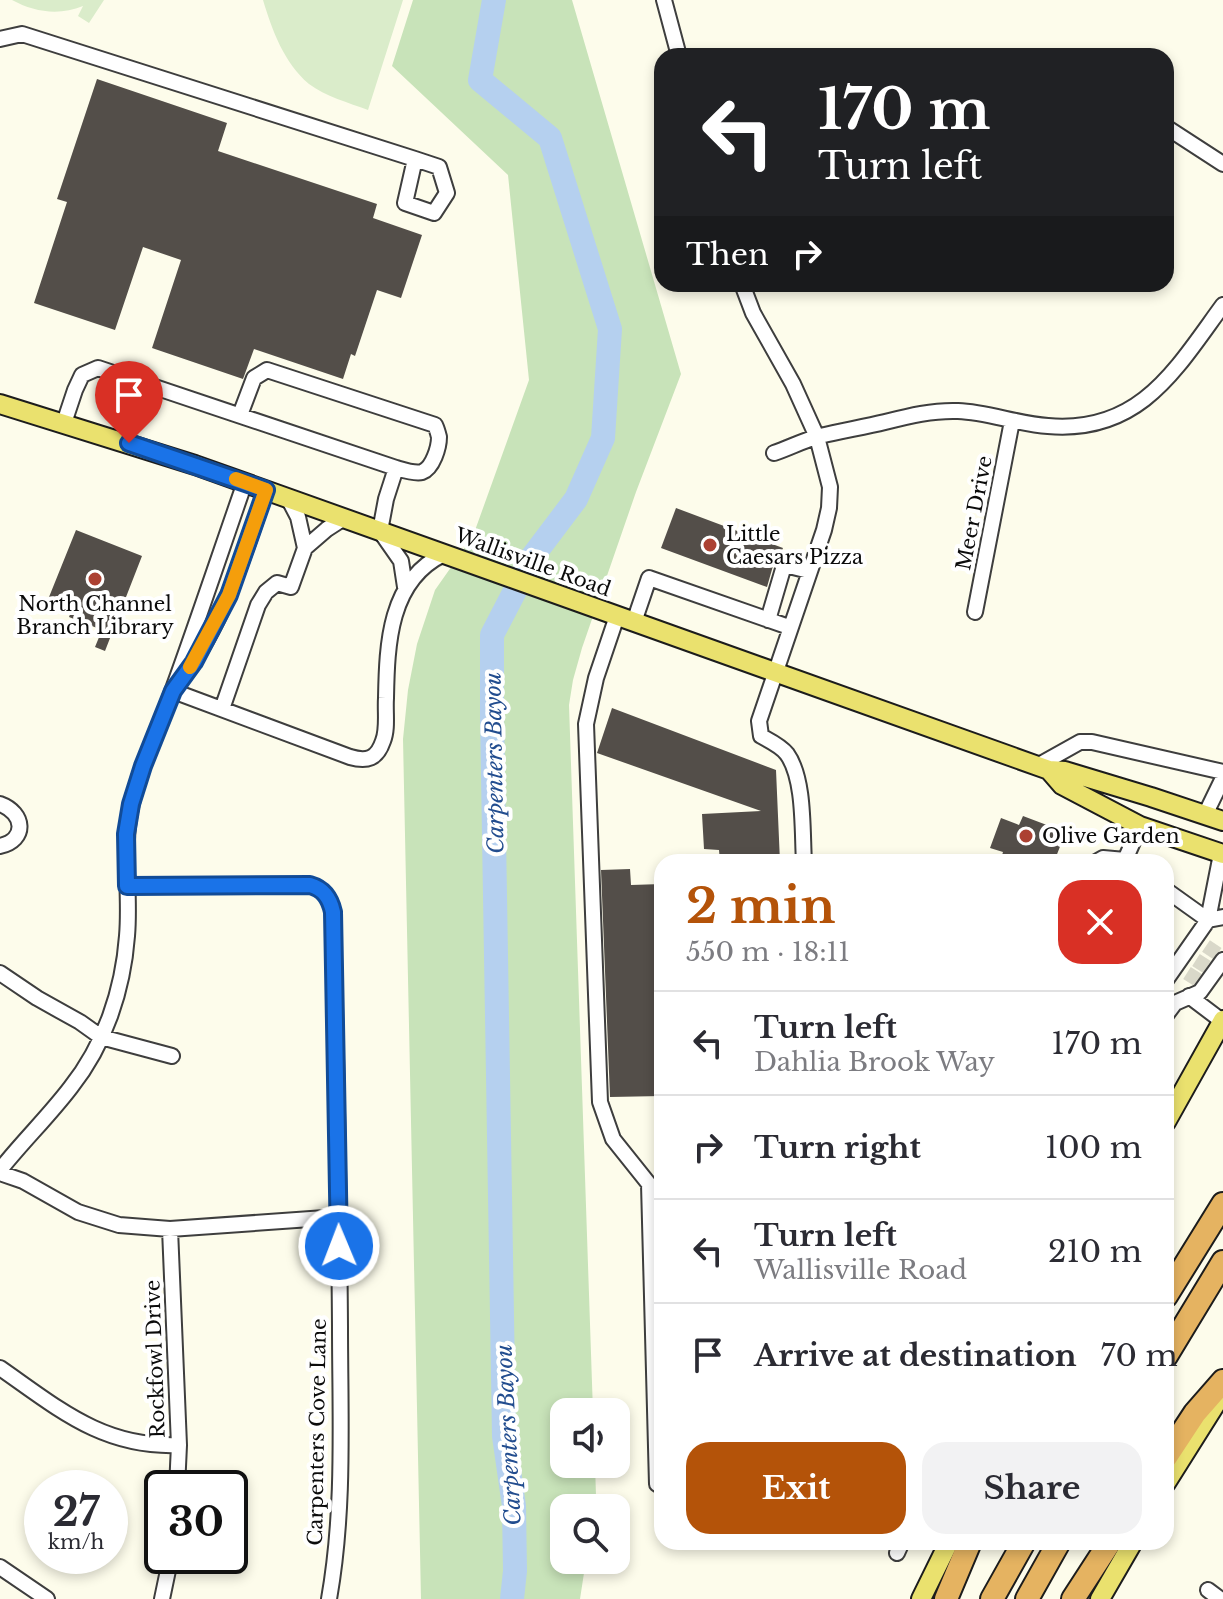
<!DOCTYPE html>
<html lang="en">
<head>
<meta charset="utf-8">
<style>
  :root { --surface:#fff; --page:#f2f2f3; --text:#2b2b33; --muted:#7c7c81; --line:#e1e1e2; --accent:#b45309 }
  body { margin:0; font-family:"Libre Baskerville",serif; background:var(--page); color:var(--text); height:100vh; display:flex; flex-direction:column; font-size:30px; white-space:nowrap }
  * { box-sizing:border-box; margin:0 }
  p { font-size:26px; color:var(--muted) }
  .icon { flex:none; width:44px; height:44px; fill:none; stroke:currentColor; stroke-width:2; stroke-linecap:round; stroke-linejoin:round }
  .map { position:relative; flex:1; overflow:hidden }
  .side { position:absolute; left:654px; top:854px; width:520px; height:696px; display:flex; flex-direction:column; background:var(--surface); border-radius:24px; box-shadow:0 4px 12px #0003 }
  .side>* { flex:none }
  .hud { position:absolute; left:654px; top:48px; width:520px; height:244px; border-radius:24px; box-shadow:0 4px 12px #0003; background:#202124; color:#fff; overflow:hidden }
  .tools { position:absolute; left:550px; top:1398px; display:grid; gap:16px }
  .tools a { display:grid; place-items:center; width:80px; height:80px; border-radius:16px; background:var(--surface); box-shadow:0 4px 12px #0003; font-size:40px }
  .speed { position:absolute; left:24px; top:1470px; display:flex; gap:16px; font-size:40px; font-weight:700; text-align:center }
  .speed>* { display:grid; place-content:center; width:104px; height:104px; border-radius:50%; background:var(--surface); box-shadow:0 4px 12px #0003; line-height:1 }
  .speed small { font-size:20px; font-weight:400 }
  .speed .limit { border:4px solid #111; border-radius:12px; background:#fff; color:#111 }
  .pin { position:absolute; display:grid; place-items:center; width:68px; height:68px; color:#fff; margin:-82px -34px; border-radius:50% 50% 50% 0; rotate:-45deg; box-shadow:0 0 8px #0007 }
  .pin .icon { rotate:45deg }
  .me { position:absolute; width:88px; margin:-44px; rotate:359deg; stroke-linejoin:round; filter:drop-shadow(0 0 6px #0008) }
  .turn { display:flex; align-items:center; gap:28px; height:168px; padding:0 32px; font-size:36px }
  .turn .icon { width:104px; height:104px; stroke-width:2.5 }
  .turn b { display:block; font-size:56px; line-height:68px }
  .then { display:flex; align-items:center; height:76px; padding:0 32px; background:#0003; gap:16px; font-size:30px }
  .round { display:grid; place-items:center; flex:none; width:84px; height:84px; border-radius:24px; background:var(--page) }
  .summary { display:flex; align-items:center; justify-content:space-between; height:136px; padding:0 32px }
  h1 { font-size:48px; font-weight:700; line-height:60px; color:var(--accent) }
  .button { display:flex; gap:16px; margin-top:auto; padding:16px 32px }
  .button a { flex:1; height:92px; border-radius:24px; background:var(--accent); color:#fff; font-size:32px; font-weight:700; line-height:92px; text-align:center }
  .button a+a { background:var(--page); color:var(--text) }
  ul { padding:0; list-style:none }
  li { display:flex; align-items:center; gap:24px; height:104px; padding:0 32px; border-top:2px solid var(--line) }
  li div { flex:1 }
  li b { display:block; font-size:30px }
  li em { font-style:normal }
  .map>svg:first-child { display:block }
</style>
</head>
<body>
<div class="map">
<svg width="1223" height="1599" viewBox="0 0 1223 1599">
  <rect width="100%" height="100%" fill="#fdfceb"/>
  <path fill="#c8e3b9" d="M413,0h159l109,374 -45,118 -54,156 -9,32 -4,25 24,707h-29v52h31l1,32 -2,12h-30v52h22l-6,39h-159l-18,-860 5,-49 9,-46 18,-54 38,-54 56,-156 -21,-205 -116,-109z"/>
  <path fill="#daecca" d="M12,0h92l-15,23 -11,-7 5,-10c-24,10 -49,6 -71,-6z
    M263,0h140l-35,110c-19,-7 -43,-14 -59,-26 -25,-21 -37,-54 -46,-84z"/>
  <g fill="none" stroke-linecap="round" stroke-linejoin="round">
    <path stroke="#b5d0ef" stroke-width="24" d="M494,0l-14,80 70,58 60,191 -7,109 -27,61 -43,57 -41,79v81l12,720 10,70 1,65 -3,28"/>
  </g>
  <path fill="#534e49" d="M97,79l130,44 -9,28 159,53 -4,14 49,17 -21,63 -24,-8 -22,66 -4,-2 -8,25 -89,-30 -11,30 -91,-31 29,-88 -38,-13 -28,83 -81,-27 33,-101 -10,-3z
    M676,508l107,40 -5,12 -5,6 -6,21 -106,-39z
    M76,530l66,26 -37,95 -10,-4 7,-17 -33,-13 2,-5 -24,-10z
    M612,708l164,62 4,92h-60l-1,-12 -15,-1 -2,-35 59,-3 -164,-58z
    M1023,816l37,14 -5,12 6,2 -7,18h-54l3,-10 -13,-4 11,-30 18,7z
    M630,869l1,16 31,-1v212l-52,1 -9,-227z"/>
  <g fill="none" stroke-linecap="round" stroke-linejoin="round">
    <path stroke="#d9d8c9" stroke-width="14" stroke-dasharray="14 7" stroke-linecap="butt" d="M1206,946l12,8
      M1196,960l11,7
      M1187,973l11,7"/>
    <g stroke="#3e3e3e" stroke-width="18">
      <path id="minor" d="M664,0l15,56
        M0,39l22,-5 393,125 24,8 8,26 -13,20 -29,-10 10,-44
        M1166,127l57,37
        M742,284l11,29 40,71 24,53 13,50 -1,21 -5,22 -65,191 2,15c9,5 20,10 26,18 18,25 15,78 17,108
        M240,415l14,-37 13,-8 168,55c2,4 3,8 4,12 0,10 -6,31 -17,35 -7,2 -19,-2 -26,-4
        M64,423l11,-33 7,-15 16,-7 298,100 -10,31 -6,32 21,30 4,26
        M774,453c15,-5 30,-13 46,-17 21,-5 44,-9 65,-14 24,-6 48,-12 73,-11 30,1 59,13 90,15 92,8 128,-57 175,-121
        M288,498l10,19 7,31
        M975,612l37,-191
        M617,616l-21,62 -10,46 14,378 13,37 36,45 8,300h5
        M768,620l15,-51 6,-3 20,5
        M634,622l15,-44 140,49
        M182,678c42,-56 62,-123 84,-188
        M173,691l177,66c17,5 27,2 33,-16 5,-12 2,-29 3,-43 1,-54 3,-118 58,-144
        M222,709l36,-104 8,-13 11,-9 14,4 14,-39 22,-19 17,-11
        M1037,766l43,-24h12l131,30
        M0,804c25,9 27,36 0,42
        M1205,815l18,-37
        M1096,862l7,-4 22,2
        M1127,862l-2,-2 15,-34
        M127,886l183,-1c14,4 20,13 23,27 3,138 6,276 7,414 0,91 5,183 -11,273
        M1166,890l42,30 15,-3
        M0,973l37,25 43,24 21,15 71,19
        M1166,980l42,-60 13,-66
        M1189,996l33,25
        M1166,1015l9,-12 25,-11 23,-32
        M0,1170c23,-29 49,-54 71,-83 34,-43 52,-97 56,-151 4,-45 -6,-89 5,-133 9,-40 28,-76 41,-114 25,-69 48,-138 72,-207
        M0,1173l23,8 55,31 41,13 51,4 169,-12
        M170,1229l9,216 -2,43
        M0,1368c59,41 103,80 179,77
        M897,1553l5,-11
        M0,1567l47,32
        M1208,1590l12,9
        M162,1599l9,-43"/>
    </g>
    <g stroke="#1c1c1c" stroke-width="22">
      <path id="major" d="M0,404l195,61 854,305 16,1 86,26 72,24
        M1049,770l13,15 78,41 83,28
        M1166,1122l57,-102
        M1166,1483l56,-89
        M921,1599l28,-57
        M1100,1599l33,-57"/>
    </g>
    <g stroke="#1c1c1c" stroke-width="26">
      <path id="highway" d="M1166,1296l57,-92
        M1166,1356l57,-94
        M1166,1457l29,-44 28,-32
        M946,1599l24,-57
        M992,1599l32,-57
        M1027,1599l32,-57
        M1073,1599l37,-57"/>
    </g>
    <use href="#minor" stroke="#fff" stroke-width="14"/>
    <use href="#major" stroke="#eae16e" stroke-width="18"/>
    <use href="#highway" stroke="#e5b361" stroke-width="22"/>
  </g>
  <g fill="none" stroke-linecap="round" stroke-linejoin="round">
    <g stroke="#114b97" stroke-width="20">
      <path id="route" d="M129,443l137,47 -37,105 -35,67 -21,29 -30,75 -12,38 -5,30 1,52 183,-1c14,4 20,13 23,27l6,334"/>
    </g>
    <use href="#route" stroke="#1a73e8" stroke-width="14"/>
    <path stroke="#f59e0b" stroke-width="14" d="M190,667l39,-72 37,-105 -30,-11"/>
  </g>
  <g fill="#ac4132" stroke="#fff" stroke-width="3">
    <circle cx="710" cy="545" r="8"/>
    <circle cx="95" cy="579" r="8"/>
    <circle cx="1026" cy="836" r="8"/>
  </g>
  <g text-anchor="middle" stroke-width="8" stroke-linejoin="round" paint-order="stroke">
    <g font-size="20" fill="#0b0b0b" stroke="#fff">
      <text transform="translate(974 513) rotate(-79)" y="7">Meer Drive</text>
      <text transform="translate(533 562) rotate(20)" y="7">Wallisville Road</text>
      <text transform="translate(155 1359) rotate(-92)" y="7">Rockfowl Drive</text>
      <text transform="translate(317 1432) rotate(-89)" y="7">Carpenters Cove Lane</text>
    </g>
    <g font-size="20" fill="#0b0b0b" stroke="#fff" text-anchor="start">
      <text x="726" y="541">Little<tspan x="726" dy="23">Caesars Pizza</tspan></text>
      <text x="95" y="611" text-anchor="middle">North Channel<tspan x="95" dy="23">Branch Library</tspan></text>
      <text x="1042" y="843">Olive Garden</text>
    </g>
    <g font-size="22" font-style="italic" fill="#224d8f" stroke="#fff">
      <text transform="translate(494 763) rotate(-91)" y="8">Carpenters Bayou</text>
      <text transform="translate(508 1435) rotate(-93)" y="8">Carpenters Bayou</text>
    </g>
  </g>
</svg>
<div class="tools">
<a><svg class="icon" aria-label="sound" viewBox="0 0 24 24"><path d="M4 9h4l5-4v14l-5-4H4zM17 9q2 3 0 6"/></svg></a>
<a><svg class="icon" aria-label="search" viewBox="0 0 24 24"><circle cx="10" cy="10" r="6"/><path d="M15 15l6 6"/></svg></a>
</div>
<div class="speed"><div>27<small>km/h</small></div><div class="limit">30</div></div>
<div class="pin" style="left:129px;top:443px;background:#d93025"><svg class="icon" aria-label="arrive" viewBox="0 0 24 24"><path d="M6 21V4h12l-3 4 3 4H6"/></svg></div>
<svg class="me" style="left:339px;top:1246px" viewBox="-20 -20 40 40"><circle r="17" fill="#1a73e8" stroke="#fff" stroke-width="3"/><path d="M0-11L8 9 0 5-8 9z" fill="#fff"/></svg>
<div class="hud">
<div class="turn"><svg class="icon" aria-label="left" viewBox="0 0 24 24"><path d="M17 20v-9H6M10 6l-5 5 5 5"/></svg><div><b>170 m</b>Turn left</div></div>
<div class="then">Then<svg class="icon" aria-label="right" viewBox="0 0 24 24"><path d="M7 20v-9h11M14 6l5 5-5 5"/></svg></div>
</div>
<section class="side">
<div class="summary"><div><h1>2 min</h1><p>550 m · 18:11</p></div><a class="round" style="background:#d93025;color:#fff"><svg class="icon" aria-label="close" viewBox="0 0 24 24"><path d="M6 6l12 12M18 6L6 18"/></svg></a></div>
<ul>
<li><svg class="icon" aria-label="left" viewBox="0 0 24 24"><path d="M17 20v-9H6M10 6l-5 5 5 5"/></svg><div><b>Turn left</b><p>Dahlia Brook Way</p></div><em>170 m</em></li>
<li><svg class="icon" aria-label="right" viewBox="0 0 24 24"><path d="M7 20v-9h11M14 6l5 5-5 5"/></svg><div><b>Turn right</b></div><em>100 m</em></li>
<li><svg class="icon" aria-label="left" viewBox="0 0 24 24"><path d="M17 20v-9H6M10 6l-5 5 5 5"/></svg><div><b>Turn left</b><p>Wallisville Road</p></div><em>210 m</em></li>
<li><svg class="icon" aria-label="arrive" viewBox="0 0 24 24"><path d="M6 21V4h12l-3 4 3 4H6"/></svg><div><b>Arrive at destination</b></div><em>70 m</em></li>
</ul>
<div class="button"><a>Exit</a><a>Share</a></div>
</section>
</div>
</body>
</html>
